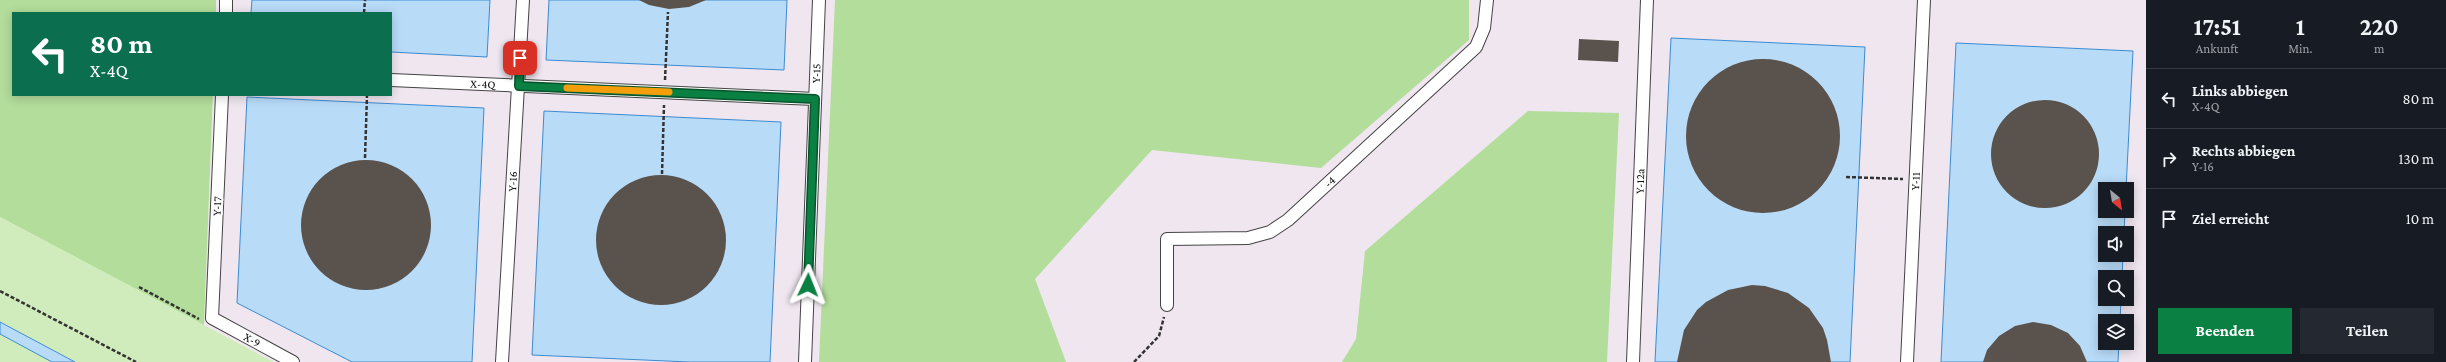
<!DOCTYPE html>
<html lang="de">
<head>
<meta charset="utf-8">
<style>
  :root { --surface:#171b24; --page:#242831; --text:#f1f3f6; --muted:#9ea1a6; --line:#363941; --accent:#0b8043 }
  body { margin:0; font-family:"Crimson Pro",serif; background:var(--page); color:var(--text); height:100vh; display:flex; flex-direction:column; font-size:15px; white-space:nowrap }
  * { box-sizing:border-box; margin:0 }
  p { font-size:13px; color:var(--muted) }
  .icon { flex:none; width:22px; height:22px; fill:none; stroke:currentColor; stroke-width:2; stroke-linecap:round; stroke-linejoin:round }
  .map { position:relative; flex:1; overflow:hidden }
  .details { display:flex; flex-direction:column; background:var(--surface); width:300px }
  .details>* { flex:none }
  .hud { position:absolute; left:12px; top:12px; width:380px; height:84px; border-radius:0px; box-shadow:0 2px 10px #0003; background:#0b6e4f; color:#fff; overflow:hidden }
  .needle { width:26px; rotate:150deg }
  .controls { position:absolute; left:2098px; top:182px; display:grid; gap:8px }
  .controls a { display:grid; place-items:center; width:36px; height:36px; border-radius:0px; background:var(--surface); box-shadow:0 2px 10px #0003; font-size:20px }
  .pin { position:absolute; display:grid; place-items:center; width:34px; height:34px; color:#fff; margin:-17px; border-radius:8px; box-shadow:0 2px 6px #0006 }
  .me { position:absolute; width:44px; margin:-22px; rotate:2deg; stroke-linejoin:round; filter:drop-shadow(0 0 3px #0008) }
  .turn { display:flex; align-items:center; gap:14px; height:84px; padding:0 12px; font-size:18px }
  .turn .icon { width:52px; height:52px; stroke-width:2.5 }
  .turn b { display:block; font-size:28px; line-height:34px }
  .eta { display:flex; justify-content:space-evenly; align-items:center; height:68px; text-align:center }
  .eta b { font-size:24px; font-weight:700; line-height:28px }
  .primary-button { display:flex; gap:8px; margin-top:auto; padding:8px 12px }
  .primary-button a { flex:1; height:46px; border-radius:0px; background:var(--accent); color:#fff; font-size:16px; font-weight:700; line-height:46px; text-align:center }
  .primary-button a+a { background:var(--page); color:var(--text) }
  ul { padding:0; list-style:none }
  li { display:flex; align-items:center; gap:12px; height:60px; padding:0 12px; border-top:1px solid var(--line) }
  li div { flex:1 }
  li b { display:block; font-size:15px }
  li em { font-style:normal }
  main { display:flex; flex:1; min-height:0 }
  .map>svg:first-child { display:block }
</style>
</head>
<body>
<main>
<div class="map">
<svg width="2146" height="362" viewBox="0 0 2146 362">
  <rect width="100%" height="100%" fill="#fffef5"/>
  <path fill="#efe6ef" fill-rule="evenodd" d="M216,0h1930v362h-1872l-70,-37 9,-230h178v-82h-175zM2105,189h22v22h-22zM2105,233h22v22h-22zM2105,277h22v22h-22zM2105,321h22v22h-22z"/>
  <path fill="#d1ecbc" d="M0,217l274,145h-199l-75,-40z
    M0,334l52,28h-52z"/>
  <path fill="#b3dd9b" d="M0,0h216v13h-203v82h200l-9,230 -204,-108z
    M835,0h634v40l-148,128 -169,-18 -117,129 31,83h-247z
    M1528,111l91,2 -12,249h-265l14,-23 9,-88z"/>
  <path fill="#b8dbf8" stroke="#3c8bd1" d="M252,0h238l-3,57 -96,-5v-39h-140z
    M549,0h238l-3,70 -238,-10z
    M1671,38l194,9 -15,315h-195z
    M1956,43l177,8 -7,138h-21v22h20l-1,22h-19v22h18l-1,22h-17v22h16l-1,22h-15v22h14l-1,19h-177z
    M247,97l237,11 -12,254h-120l-115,-59z
    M544,111l237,11 -11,240h-81l-157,-7z
    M0,322l75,40h-23l-52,-28z"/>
  <path fill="#5a534d" d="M639,0h67l-17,7 -20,2 -20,-4z
    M1579,39l40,2 -1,21 -40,-2z
    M1686 136a77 77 0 1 1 154 0a77 77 0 1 1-154 0Z
    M1991 154a54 54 0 1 1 108 0a54 54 0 1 1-108 0Z
    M301 225a65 65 0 1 1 130 0a65 65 0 1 1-130 0Z
    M596 240a65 65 0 1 1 130 0a65 65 0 1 1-130 0Z
    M1752,285l13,1 23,7 21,15 14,20 4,12 4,22h-154l7,-32 13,-20 9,-8 22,-12z
    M2033,322l18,3 17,8 12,13 7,16h-104l4,-12 12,-14 16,-10z"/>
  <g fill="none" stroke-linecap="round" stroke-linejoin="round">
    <g stroke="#444" stroke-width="14">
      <g id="street">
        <path d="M226,13v-13"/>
        <path id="s1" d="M391,80l424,19"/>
        <path id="s2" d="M222,95l-10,223 81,44"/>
        <path id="s3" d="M1167,305v-66l81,-1 22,-6 18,-12 188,-173 8,-19 3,-28"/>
        <path id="s4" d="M502,362l21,-362"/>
        <path id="s5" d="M805,362l14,-362"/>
        <path id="s6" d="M1633,362l14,-362"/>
        <path id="s7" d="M1907,362l17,-362"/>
      </g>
    </g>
    <path stroke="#333" stroke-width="2.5" stroke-dasharray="4 2" stroke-linecap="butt" d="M364,13l1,-13
      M665,80l3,-68
      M365,158l2,-63
      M662,174l2,-69
      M1846,177l57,2
      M139,287l60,32
      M0,291l136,71
      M1134,362l25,-26 5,-19"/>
    <use href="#street" stroke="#fff" stroke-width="12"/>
  </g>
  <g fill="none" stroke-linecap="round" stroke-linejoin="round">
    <g stroke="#07532c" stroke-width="10">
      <path id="route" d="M520,58l-1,28 296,13 -7,186"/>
    </g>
    <use href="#route" stroke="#0b8043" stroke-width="7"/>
    <path stroke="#f59e0b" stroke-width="7" d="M567,88l102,4"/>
  </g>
  <g text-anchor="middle" stroke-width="4" stroke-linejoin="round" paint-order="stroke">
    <g font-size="12" fill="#111" stroke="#fff">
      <text dy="4" stroke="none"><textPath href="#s5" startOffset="289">Y-15</textPath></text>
      <text dy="4" stroke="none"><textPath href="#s1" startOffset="92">X-4Q</textPath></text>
      <text dy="4" stroke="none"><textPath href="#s4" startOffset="181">Y-16</textPath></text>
      <text dy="4" stroke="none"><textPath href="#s3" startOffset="248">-4</textPath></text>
      <text dy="4" stroke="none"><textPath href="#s6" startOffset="181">Y-12a</textPath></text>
      <text dy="4" stroke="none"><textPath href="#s7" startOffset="181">Y-11</textPath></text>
      <text transform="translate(217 206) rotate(-87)" y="4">Y-17</text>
      <text dy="4" stroke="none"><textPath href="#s2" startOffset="269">X-9</textPath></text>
    </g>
  </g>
</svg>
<div class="controls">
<a><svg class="needle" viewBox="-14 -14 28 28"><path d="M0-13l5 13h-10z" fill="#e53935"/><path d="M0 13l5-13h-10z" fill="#9ea1a6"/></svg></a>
<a><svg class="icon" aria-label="sound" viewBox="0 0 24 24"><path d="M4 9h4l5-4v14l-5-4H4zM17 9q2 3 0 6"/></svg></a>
<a><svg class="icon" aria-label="search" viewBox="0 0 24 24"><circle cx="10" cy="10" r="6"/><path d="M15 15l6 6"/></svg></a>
<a><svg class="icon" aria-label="layers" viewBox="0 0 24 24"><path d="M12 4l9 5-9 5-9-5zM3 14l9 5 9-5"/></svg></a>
</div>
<div class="pin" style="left:520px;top:58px;background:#d93025"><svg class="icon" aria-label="arrive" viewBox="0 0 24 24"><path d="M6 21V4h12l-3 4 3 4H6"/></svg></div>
<svg class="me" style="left:808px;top:285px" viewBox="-20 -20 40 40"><path d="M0-17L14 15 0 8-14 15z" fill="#0b8043" stroke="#fff" stroke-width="4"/></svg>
<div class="hud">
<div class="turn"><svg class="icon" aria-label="left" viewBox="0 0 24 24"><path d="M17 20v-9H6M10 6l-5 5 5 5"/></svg><div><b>80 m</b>X-4Q</div></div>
</div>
</div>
<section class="details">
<div class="eta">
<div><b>17:51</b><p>Ankunft</p></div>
<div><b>1</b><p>Min.</p></div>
<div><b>220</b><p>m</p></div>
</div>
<ul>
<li><svg class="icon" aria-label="left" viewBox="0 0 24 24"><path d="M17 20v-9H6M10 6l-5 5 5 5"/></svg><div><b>Links abbiegen</b><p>X-4Q</p></div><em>80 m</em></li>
<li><svg class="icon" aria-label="right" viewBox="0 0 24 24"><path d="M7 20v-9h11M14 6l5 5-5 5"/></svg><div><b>Rechts abbiegen</b><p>Y-16</p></div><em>130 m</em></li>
<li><svg class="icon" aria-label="arrive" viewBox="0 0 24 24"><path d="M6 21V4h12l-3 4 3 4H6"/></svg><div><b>Ziel erreicht</b></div><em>10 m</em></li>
</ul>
<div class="primary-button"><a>Beenden</a><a>Teilen</a></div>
</section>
</main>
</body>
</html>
